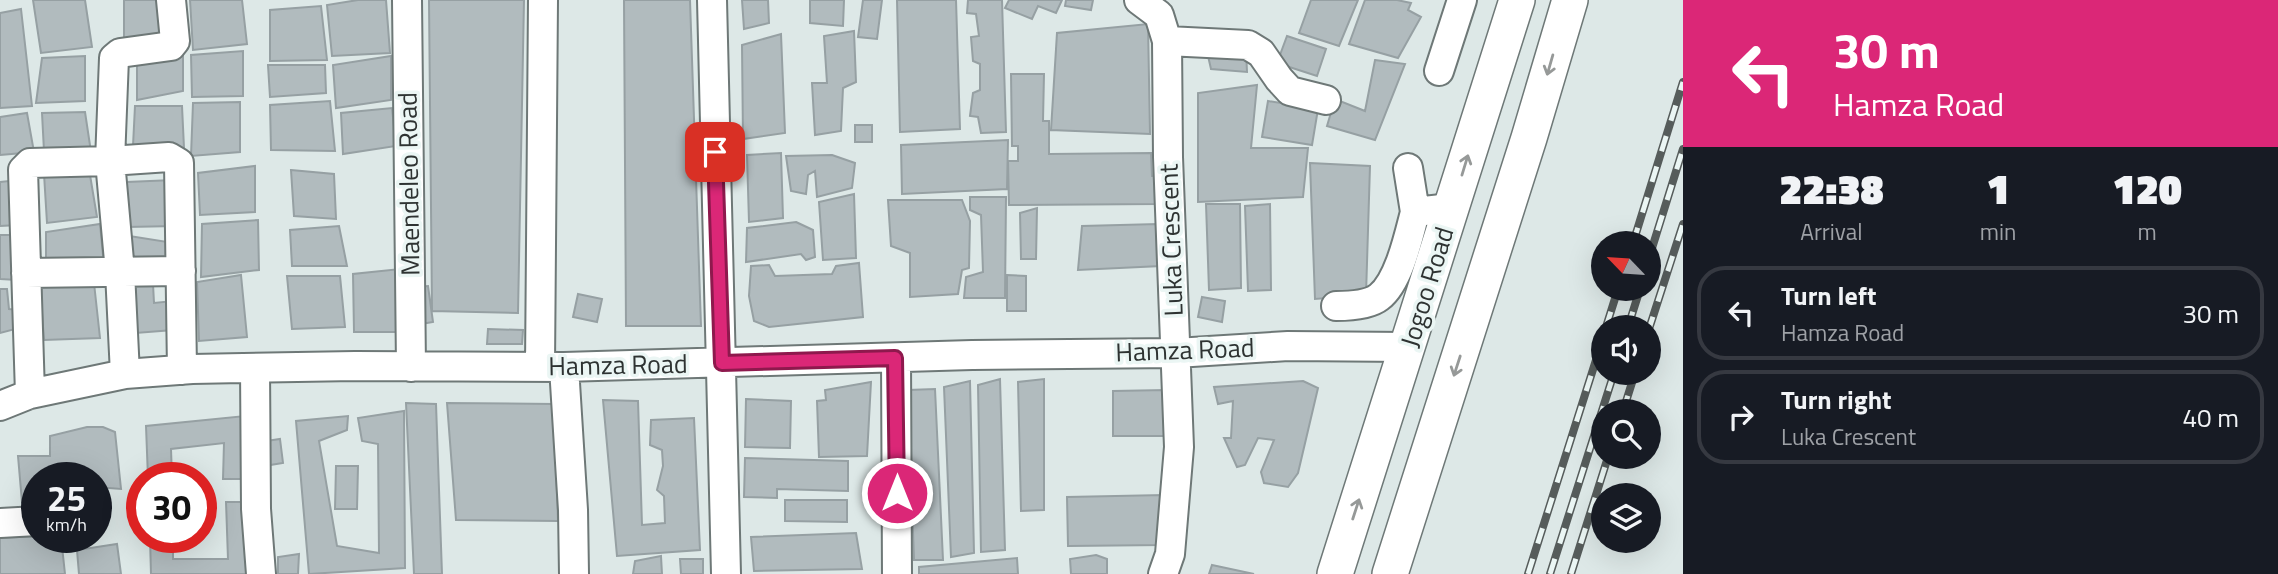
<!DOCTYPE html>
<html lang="en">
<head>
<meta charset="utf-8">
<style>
  :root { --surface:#171b24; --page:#20242c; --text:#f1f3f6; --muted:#9ea1a6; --line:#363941 }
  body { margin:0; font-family:"Titillium Web",sans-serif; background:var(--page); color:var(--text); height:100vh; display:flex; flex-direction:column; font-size:26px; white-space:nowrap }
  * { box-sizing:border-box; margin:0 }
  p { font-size:23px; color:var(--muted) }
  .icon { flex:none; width:38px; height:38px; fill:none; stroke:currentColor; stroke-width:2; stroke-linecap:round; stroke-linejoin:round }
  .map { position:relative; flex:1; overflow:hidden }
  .details { display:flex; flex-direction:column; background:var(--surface); width:595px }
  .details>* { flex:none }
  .top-card { background:#db2777; color:#fff; overflow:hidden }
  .needle { width:46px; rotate:295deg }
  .controls { position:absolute; left:1591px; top:231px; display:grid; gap:14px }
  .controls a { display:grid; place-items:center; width:70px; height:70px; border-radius:50%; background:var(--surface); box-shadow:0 7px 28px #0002; font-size:35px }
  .speed { position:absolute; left:21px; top:462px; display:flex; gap:14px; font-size:35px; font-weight:700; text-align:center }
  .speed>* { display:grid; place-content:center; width:91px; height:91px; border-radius:50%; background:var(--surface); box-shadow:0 7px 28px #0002; line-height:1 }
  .speed small { font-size:18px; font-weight:400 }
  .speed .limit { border:10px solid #d22; background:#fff; color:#111 }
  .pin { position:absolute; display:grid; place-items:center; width:60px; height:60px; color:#fff; margin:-30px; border-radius:14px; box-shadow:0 4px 10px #0006 }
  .me { position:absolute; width:77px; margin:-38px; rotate:0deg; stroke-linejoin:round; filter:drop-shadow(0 0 5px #0008) }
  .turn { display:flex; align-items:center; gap:24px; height:147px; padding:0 35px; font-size:32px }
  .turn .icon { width:91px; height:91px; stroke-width:2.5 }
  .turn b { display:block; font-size:49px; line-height:60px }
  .eta { display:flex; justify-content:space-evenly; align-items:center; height:119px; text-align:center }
  .eta b { font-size:42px; font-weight:800; line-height:49px }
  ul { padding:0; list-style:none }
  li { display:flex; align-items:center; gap:21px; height:94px; margin:0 14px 10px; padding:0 21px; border:4px solid var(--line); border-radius:28px }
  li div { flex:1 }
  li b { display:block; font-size:26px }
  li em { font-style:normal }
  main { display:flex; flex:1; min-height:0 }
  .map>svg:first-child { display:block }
</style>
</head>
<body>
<main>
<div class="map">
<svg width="1683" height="574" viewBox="0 0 1683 574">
  <rect width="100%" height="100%" fill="#dde8e7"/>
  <path fill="#b1bbbe" stroke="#96a0a3" stroke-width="2" d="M33,0h52l7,47 -51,6z
    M124,0h38l1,38 -39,5z
    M190,0h52l5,44 -54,6z
    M358,0h28l4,53 -58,3 -5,-51z
    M429,0h95l-6,313 -86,-2z
    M624,0h66l11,326h-75z
    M742,0h26l1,23 -25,6z
    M810,0h34l-1,26 -33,-3z
    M863,0h19l-5,39 -19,-2z
    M897,0h59l4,129 -60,3z
    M968,0h34l4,132 -25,1 -3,-16 -8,-1 3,-23 7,-3v-26l-7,-3 -2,-24 8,-1 -3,-22 -9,-1z
    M1009,0h53l-6,13 -18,-7 -6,13 -27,-11z
    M1066,0h27l-2,10 -26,-4z
    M1311,0h47l-19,46 -40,-13z
    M1365,0h32l14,3 -3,7 13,7 -23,41 -49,-14z
    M321,6l6,54 -57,1v-51z
    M21,9l11,97 -32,2v-95z
    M1148,24l2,110 -99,-4 6,-97z
    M854,31l2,51 -13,6 -2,43 -26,4 -3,-52h15l-3,-47z
    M781,34l4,99 -42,6 -1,-94z
    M1287,36l39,13 -9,27 -40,-13z
    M1206,47l40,2 1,23 -36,-3z
    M243,51v45l-51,1 -1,-42z
    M85,56v45l-49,2 6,-45z
    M183,56v35l-46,9v-39z
    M391,56v44l-55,8 -3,-43z
    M1375,60l30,4 -30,76 -48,-14 8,-27 30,12z
    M268,65h57l1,28 -56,4z
    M1011,74h33l-1,47h6v33l102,-1 1,23h5v28l-148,1 -1,-44h10v-15h-6z
    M1257,85l-6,63h57l-5,49 -105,5v-109z
    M330,101l5,50 -64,-1 -1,-45z
    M1268,101l50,8 -6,36 -50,-8z
    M240,102v50l-49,4 2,-53z
    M135,106h47l2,42 -51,-2z
    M392,108l4,38 -53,8 -2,-41z
    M85,112l6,40 -47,-1 -2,-38z
    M27,113l7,39 -34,3v-38z
    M855,125h17v17h-17z
    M1008,140l-1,49 -105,5 -1,-49z
    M781,153l2,65 -34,4 -2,-67z
    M832,155l23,8 -3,25 -35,9 -2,-26 -7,4 -2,19 -15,-3 -5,-35z
    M1310,163l60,3 -4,129 -51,4z
    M255,166v46l-55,3 -2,-42z
    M89,169l8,48 -50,6 -3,-49z
    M291,170l43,4 2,45 -42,-3z
    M18,180v45l-18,1v-44z
    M173,180l3,46 -49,1v-45z
    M854,194l2,64 -33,2 -4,-58z
    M970,197h36l-1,101h-41l2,-21 17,-5 -2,-57 -11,-5z
    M888,200h74l8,21 -1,47 -7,2 -4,24 -48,3v-44l-19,-7z
    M1206,204h34l1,84 -32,2z
    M1270,204l1,86 -23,1 -3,-85z
    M1037,208l-1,51h-15l-1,-46z
    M258,220l1,50 -58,7 1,-53z
    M796,222l17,8 2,27 -9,3 -5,-6 -55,8 1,-34z
    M100,224l4,42 -58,-2v-32z
    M1158,224l3,42 -83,4 4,-44z
    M339,226l8,40h-55l-2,-36z
    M0,235h18l-1,45 -17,-1z
    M123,235l51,8v24l-52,-5z
    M859,263l4,54 -94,10 -15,-6 -5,-25 2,-30 18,-1 6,11 57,-2 4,-8z
    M400,269l3,63h-49l-1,-58z
    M241,275l6,62 -48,4 -2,-59z
    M1007,275l19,1v35h-19z
    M287,276h53l5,51 -53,2z
    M94,283l6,55 -56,2 -4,-54z
    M133,283l20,1 1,19 19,-2v29l-37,3z
    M428,286l5,36 -12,2 -5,-37z
    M0,289h7l2,20 12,1 -2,18 -19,5z
    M578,294l24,5 -5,23 -24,-5z
    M1202,297l23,4 -3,21 -24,-5z
    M488,329l35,1 -1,14h-35z
    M1000,379l5,171 -24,2 -3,-167z
    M1044,379v131l-23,1 -3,-129z
    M970,381l4,172 -23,4 -7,-170z
    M1303,381l15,7 -20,85 -10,14 -24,-4 -3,-11 13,-32 -16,-2 -13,27 -8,2 -13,-29h7l2,-37 -15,3 -4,-17z
    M871,382l-4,74 -48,1 -2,-56 9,-1 -1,-10z
    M935,389l8,171h-29l-6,-170z
    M1166,390v46h-53v-45z
    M746,399l45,2 -1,47 -45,-1z
    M603,400l35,1 4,124 23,-2 -1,-27 -7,-6 6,-24 -1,-16 -12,-5 1,-25 43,-2 6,132 -83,6z
    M406,403l30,1 6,170h-28z
    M447,403l107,1 4,117 -102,-1z
    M404,411l1,157 -96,6 -13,-153 52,-5 -1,14 -28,11 18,105 42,7 -1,-109 -16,-3 -4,-23z
    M245,416l1,63h-23l1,-36 -53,6 1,29h-24l-2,-52z
    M87,427h16l12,5 6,57 -25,-2v-9h-59v25l-15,-1 -4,-46h32v-20z
    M280,439l3,24 -13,2 -4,-24z
    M745,458l103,3v30l-71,-2v9l-33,-1z
    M336,466h22l-1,43h-22z
    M1164,495l-1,50 -95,1 -1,-49z
    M785,500h62v22l-62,-1z
    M226,502h23l5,72h-103l-1,-37h23v22h55z
    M856,533l6,36 -108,2 -3,-34z
    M37,536l24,1 4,37h-65v-36z
    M117,544l4,30h-42l-2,-24z
    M299,554l-1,20h-20v-17z
    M1096,555l11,4v15h-36l-1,-15z
    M661,556l1,18h-29l2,-13z
    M1017,558l1,16h-99v-7z
    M680,559h23v15h-22z
    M1212,565l42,9h-45z"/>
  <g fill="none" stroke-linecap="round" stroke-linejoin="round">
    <g stroke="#6e7877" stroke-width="32">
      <path id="minor" d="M407,0l4,367
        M712,0l14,574
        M1139,0l20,15 8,26 1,116 11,290 -9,107 -7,20
        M1167,41l81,4 13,8 18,26 11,12 36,9
        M1439,71l23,-71
        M1408,168l7,44
        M26,273l155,-2
        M1336,306c13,0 33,-1 43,-9 20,-15 30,-62 36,-85l36,-4
        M896,358l1,216
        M540,367l3,-367
        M564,367l9,143 1,64
        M255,368l1,141 5,65
        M125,374l-5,-102 -10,-111 59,-4 10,6 3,207
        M30,394l-7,-224 7,-7 80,-2 4,-103 6,-5 51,-7 4,-5 -4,-41
        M0,406l30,-12 95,-20 67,-5 163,-3 209,1 408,-12 204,-2 112,-7 120,1
        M0,523l37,-2"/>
    </g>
    <g stroke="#6e7877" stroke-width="38">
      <path id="major" d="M1335,574l182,-574
        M1390,574l139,-436 41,-138"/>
    </g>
    <use href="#minor" stroke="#fff" stroke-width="28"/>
    <use href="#major" stroke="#fff" stroke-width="35"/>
    <g stroke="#565c5b" stroke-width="8">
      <path id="rail" d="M1633,243l50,-161
        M1648,261l35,-112
        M1606,327l12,-38
        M1628,327l12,-38
        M1648,332l35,-108
        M1623,411l12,-38
        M1528,574l75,-236
        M1550,574l64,-201
        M1571,574l37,-117"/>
    </g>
    <use href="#rail" stroke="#ebf6f4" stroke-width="5" stroke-dasharray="16" stroke-linecap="butt"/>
  </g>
  <defs><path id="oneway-shaft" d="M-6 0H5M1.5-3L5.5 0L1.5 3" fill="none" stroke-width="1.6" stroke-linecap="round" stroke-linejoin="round" transform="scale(1.75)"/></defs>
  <g stroke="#969998">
    <use href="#oneway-shaft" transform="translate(1550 65) rotate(106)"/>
    <use href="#oneway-shaft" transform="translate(1465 165) rotate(-73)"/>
    <use href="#oneway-shaft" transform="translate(1457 366) rotate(108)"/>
    <use href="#oneway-shaft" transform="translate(1356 509) rotate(-72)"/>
  </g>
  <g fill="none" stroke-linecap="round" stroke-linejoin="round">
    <g stroke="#8e194d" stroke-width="18">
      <path id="route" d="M715,152l7,211 173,-5 2,135"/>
    </g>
    <use href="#route" stroke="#db2777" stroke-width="12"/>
  </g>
  <g text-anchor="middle" stroke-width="7" stroke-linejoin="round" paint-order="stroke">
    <g font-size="26" fill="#2e3332" stroke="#ebf6f4">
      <text transform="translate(409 184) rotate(-91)" y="9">Maendeleo Road</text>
      <text transform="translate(1171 240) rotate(-92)" y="9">Luka Crescent</text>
      <text transform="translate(1427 287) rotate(-73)" y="9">Jogoo Road</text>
      <text transform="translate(1185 350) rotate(-2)" y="9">Hamza Road</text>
      <text transform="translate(618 365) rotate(-1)" y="9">Hamza Road</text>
    </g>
  </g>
</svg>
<div class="controls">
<a><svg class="needle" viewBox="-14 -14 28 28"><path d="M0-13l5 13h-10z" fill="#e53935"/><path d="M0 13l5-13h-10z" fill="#9ea1a6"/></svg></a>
<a><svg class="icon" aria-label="sound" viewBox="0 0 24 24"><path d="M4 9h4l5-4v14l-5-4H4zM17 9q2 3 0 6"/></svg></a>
<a><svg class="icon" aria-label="search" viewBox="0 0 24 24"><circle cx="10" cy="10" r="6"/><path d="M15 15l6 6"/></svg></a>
<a><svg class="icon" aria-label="layers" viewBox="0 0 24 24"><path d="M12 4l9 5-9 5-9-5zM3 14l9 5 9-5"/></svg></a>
</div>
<div class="speed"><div>25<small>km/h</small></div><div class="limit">30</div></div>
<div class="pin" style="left:715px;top:152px;background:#d93025"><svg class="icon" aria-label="arrive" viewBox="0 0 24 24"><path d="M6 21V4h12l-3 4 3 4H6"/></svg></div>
<svg class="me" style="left:897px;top:493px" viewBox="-20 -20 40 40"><circle r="17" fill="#db2777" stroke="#fff" stroke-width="3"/><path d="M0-11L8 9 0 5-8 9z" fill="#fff"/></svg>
</div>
<section class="details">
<div class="top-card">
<div class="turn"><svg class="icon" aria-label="left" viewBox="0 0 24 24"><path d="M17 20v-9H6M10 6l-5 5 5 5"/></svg><div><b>30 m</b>Hamza Road</div></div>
</div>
<div class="eta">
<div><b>22:38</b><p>Arrival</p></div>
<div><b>1</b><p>min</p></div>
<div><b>120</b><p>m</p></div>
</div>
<ul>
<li><svg class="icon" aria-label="left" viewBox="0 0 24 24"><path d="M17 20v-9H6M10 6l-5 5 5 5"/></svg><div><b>Turn left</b><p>Hamza Road</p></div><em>30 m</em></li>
<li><svg class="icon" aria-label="right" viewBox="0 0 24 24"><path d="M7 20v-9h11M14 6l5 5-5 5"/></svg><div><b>Turn right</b><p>Luka Crescent</p></div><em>40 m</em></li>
</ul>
</section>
</main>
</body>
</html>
